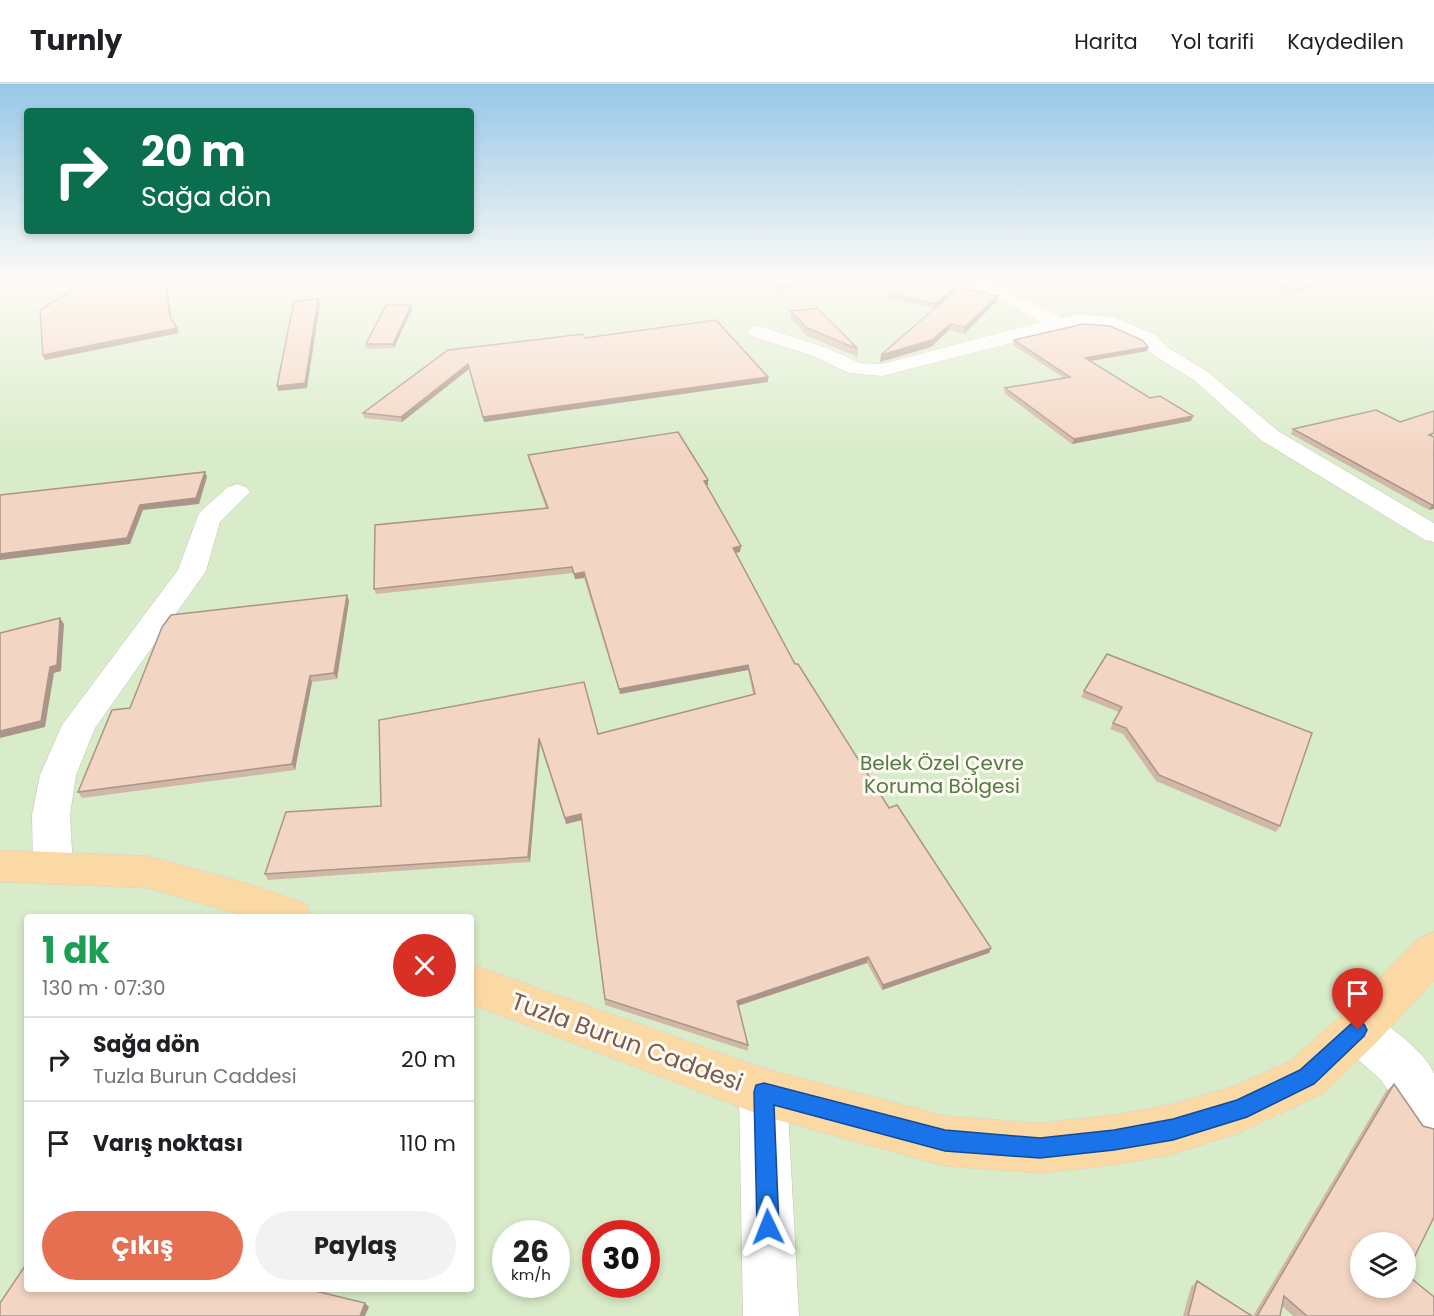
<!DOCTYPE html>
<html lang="tr">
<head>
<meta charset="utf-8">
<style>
  :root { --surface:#fff; --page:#f2f2f2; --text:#202124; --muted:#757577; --line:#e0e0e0; --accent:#e76f51 }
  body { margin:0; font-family:Poppins,sans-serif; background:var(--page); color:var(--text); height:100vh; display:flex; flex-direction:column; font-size:22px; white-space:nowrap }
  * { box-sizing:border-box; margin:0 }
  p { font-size:20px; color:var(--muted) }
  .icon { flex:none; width:33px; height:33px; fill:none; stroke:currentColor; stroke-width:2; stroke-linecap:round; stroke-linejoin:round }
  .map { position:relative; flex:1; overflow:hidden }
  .sheet { position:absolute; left:24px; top:830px; width:450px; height:378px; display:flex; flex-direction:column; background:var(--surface); border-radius:6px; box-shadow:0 3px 9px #0003 }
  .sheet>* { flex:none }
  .banner { position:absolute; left:24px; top:24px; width:450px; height:126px; border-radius:6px; box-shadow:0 3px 9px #0003; background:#0b6e4f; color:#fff; overflow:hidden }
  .controls { position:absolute; left:1350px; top:1148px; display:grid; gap:12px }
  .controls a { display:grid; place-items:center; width:66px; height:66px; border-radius:50%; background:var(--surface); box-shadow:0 3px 9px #0003; font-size:30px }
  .speed { position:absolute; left:492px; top:1136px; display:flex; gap:12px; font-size:30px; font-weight:700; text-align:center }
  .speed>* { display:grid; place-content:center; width:78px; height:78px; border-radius:50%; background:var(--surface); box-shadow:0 3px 9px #0003; line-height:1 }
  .speed small { font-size:15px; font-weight:400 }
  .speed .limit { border:9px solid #d22; background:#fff; color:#111 }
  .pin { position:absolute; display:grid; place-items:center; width:51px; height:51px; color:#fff; margin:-62px -26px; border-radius:50% 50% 50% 0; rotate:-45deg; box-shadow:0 0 6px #0007 }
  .pin .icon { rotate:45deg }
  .me { position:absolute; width:66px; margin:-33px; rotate:358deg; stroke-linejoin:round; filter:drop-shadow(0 0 4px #0008) }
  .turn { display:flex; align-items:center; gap:21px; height:126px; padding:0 18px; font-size:27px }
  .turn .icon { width:78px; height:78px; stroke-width:2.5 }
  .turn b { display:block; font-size:42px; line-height:51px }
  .round { display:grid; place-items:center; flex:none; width:63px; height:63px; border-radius:32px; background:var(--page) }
  .summary { display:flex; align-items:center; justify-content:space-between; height:102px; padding:0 18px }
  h1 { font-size:36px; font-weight:700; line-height:45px; color:#1e9e55 }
  .button { display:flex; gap:12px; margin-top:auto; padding:12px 18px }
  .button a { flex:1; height:69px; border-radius:36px; background:var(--accent); color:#fff; font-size:24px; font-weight:700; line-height:69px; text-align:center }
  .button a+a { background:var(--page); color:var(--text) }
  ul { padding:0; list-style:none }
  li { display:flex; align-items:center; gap:18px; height:84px; padding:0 18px; border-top:2px solid var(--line) }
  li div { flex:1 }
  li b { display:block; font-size:22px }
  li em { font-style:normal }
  header { display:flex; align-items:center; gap:36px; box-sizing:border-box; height:84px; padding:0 30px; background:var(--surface); border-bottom:2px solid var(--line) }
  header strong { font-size:28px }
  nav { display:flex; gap:33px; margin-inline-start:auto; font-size:21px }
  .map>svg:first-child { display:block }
</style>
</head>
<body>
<header>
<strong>Turnly</strong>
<nav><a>Harita</a><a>Yol tarifi</a><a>Kaydedilen</a></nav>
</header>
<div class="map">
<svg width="1434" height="1232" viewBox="0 0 1434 1232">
  <rect width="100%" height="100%" fill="#fdf6ec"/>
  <path fill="#d8ecc9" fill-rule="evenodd" d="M0,197h1434v1035h-1434zM27,832h444v372h-444zM506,1149h50v51h-50zM596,1149h50v51h-50zM1360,1158h46v45h-46z"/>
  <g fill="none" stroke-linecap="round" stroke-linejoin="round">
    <g stroke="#d1beb0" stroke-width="1">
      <path id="minor" d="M965,197h21l77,37 14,-4 36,3 43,18 11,12 41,25 70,59 156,92v19l-9,-2 -163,-99 -68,-61 -41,-25 -11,-12 -33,-15 -32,-2 -195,50 -33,-3 -36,-17 -64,-21 -2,-4 9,-6 71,23 33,15 22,1 159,-42z
        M237,400l9,3 4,5 -30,30 -14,49 -111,157 -19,47 -6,40 3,53 -6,11 -14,5 -14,-5 -6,-11 -1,-53 8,-40 22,-50 116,-155 21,-57 29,-26z
        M1358,924c21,9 69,44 76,66 0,11 0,51 0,64l-17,-7 -36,-51 -39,-35 -7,-15 7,-15z
        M763,984l17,7 7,17 12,224h-56l-4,-224 7,-17z"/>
    </g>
    <g stroke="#dad1cd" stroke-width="1">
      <path id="major" d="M0,766l148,6 105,29 53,19 6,12h-68l-96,-28 -148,-6z
        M1434,848v49l-60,64 -50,48 -85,40 -66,21 -59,11 -74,8 -95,-7 -182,-50 -292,-112v-40l292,104 182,48 95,7 74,-8 59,-11 61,-18 56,-25 52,-46 77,-77z"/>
    </g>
    <use href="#minor" fill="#fff" fill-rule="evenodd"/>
    <use href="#major" fill="#fbd9a5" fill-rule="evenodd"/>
  </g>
  <path fill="#d1b7a8" d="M65,197h101l6,39 7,13 -134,27 -2,-5 32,-67z
    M766,197h50l-38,10 -12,-6z
    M1258,197h67l-32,13 -36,-11z
    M955,203l-1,4 43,5 -1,6 -32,32 -15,-4 -18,17 -51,15 55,-54 -46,-9 1,-5z
    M412,225l-18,39 -27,1 -1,-5z
    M791,227l67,38v8l-51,-21 -17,-18z
    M585,254l183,44 -284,40 -15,-53 -67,53 -38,-4 -1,-5 85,-63z
    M1014,256l133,11 -56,10 59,37 43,18 -2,5 -119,23 -68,-51 1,-5 59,-10 -51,-33z
    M1400,338l34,87 -5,1 -138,-76 2,-5z
    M528,371l180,25v5l-1,1 33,66 -4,1 59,111 94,144 102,140 -2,5 -107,37 -15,-27 -129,43 10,39v6l-143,-46 -23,-185 -16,4 -26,-80 -10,118 -262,18 -3,-6 116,-68 -2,-86 219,14 155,-40 -5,-24 -128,24 -36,-116 -9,1 -2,-6 -197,21 -2,-5 172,-81 -17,-48z
    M347,511l2,6 -12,78 -25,3 -17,88 -213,28 -4,-6 52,-84z
    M1107,570l173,172 -4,6 -120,-51 -33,-47 -13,-5 9,-17 -38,-15 3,-6z
    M1394,1000l-34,158 74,74h-141l-11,-10 -2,10h-27l133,-225z
    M1197,1197l55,35h-69l8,-29z"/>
  <path fill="#aa9588" d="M165,197h1l6,41 -2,-5z
    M800,197h16l-38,10v-4z
    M1316,197h9l-32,13 2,-4z
    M955,203l-1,4 -19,17v-4z
    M997,212l-1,6 -32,32 1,-7z
    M318,215l2,5 -13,84 -29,3 -1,-5z
    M411,221l1,4 -18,39 -1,-4z
    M950,240l-1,6 -18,17 -51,15 1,-7z
    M177,244l2,5 -134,27 -2,-5z
    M1148,263l-1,4 -63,11 1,-4z
    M468,280l1,5 -67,53 -1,-5z
    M768,293v5l-284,40 -1,-5z
    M1193,332l-2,5 -119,23 2,-5z
    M205,388l2,5 -8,27 -56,6 -13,34 -130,16v-6z
    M708,396v5l-4,1v-5z
    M1432,421h2v4l-5,1z
    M741,462l-1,6 -7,1v-5z
    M584,488v6l-9,1 -1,-5z
    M347,511l2,6 -12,78 -3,-6z
    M60,534l4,6 -3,47 -7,2 -9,54 -45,11v-7l50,-64z
    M748,581v5l-128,24 -1,-5z
    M310,592l2,6 -17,88 -3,-6z
    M539,654l1,6 -10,118 -2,-5z
    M581,730l1,6 -16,4 -1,-6z
    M991,864l-2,5 -107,37 1,-5z
    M868,873l-1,6 -130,43v-5z
    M365,1219l4,4 -4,9h-5z"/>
  <path fill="#f3d5c3" stroke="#aa9588" stroke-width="1.5" d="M69,197h96l5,36 7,11 -134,27 -3,-45 37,-23z
    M767,197h33l-22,6z
    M907,197h17l31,6 -20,17 -45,-10z
    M1266,197h50l-21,9z
    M958,204l39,8 -32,31 -15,-3 -18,16 -51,15z
    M318,215l-13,84 -28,3 17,-85z
    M386,221h25l-18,39h-27z
    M817,224l41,41 -51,-21 -16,-17z
    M716,236l52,57 -285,40 -15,-53 -67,53 -38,-4 85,-63 135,-16 2,4z
    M1083,240l27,2 32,14 6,7 -63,11 65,40 10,-2 33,20 -119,23 -69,-51 65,-11 -56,-37z
    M1376,326l24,12 34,-11v22l-5,2 5,2v68h-2l-139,-76z
    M678,348l30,48 -4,1 37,65 -8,2 62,116h3l91,144 8,-3 94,143 -108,37 -15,-28 -131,44 11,44 -143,-46 -24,-185 -16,4 -26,-80 -11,119 -263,17 21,-62 95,-6 -2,-86 205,-38 14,52 157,-40 -7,-29 -129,24 -35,-117 -10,2 -2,-7 -198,22 1,-64 173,-17 -20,-53z
    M205,388l-9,26 -56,7 -13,33 -127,16v-59z
    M347,511l-13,78 -24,3 -18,88 -214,28 34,-82 18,-2 32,-81 9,-12z
    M60,534l-3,47 -7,2 -9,54 -41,10v-98z
    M1107,570l205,79 -32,93 -121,-51 -33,-47 -13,-5 9,-16 -38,-16z
    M1394,1000l29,42 11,3v88l-28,57v-32h-46v45h46v-13l28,23v19h-127l-23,-20 -4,20h-23z
    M27,1179v25h276l62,15 -5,13h-360v-13z
    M1197,1197l55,35h-64z"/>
  <linearGradient id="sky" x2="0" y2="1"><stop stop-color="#97c7e8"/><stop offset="0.53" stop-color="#fefbf6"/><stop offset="1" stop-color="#fefbf6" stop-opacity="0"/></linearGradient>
  <rect width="1434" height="370" fill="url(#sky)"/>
  <path fill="#1a73e8" stroke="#114b97" stroke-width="1.5" d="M1358,937l6,3 3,6 -3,6 -50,48 -67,33 -74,23 -59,10 -74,8 -95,-7 -171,-46 5,122 -3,7 -8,4 -8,-4 -3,-7 -3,-135 2,-7 8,-2 181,47 95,8 74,-8 59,-11 64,-19 63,-30 51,-46z"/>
  <g text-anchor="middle" stroke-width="6" stroke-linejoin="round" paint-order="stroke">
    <g font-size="20" fill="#537a41" stroke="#fffaf3">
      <text x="942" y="686">Belek Özel Çevre<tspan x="942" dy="23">Koruma Bölgesi</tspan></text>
    </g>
    <g font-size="24" fill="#7a5c4d" stroke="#fffaf3">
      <text transform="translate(627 958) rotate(20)" y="8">Tuzla Burun Caddesi</text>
    </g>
  </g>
</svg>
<div class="controls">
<a><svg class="icon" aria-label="layers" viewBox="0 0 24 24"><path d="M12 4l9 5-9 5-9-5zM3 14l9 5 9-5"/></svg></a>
</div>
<div class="speed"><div>26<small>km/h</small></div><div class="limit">30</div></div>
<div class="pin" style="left:1358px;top:946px;background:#d93025"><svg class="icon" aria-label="arrive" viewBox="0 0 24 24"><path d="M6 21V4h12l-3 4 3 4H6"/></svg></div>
<svg class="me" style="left:768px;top:1143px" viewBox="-20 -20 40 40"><path d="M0-17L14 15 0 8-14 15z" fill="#1a73e8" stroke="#fff" stroke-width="4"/></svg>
<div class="banner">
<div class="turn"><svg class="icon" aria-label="right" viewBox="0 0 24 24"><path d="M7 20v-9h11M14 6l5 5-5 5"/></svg><div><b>20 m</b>Sağa dön</div></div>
</div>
<section class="sheet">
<div class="summary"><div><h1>1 dk</h1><p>130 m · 07:30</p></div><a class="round" style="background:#d93025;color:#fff"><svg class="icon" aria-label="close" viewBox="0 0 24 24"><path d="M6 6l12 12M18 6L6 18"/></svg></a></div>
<ul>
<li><svg class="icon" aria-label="right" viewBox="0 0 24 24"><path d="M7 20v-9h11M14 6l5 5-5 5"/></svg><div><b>Sağa dön</b><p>Tuzla Burun Caddesi</p></div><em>20 m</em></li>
<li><svg class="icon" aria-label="arrive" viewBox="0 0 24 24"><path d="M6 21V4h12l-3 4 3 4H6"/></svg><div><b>Varış noktası</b></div><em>110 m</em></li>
</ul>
<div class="button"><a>Çıkış</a><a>Paylaş</a></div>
</section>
</div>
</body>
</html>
